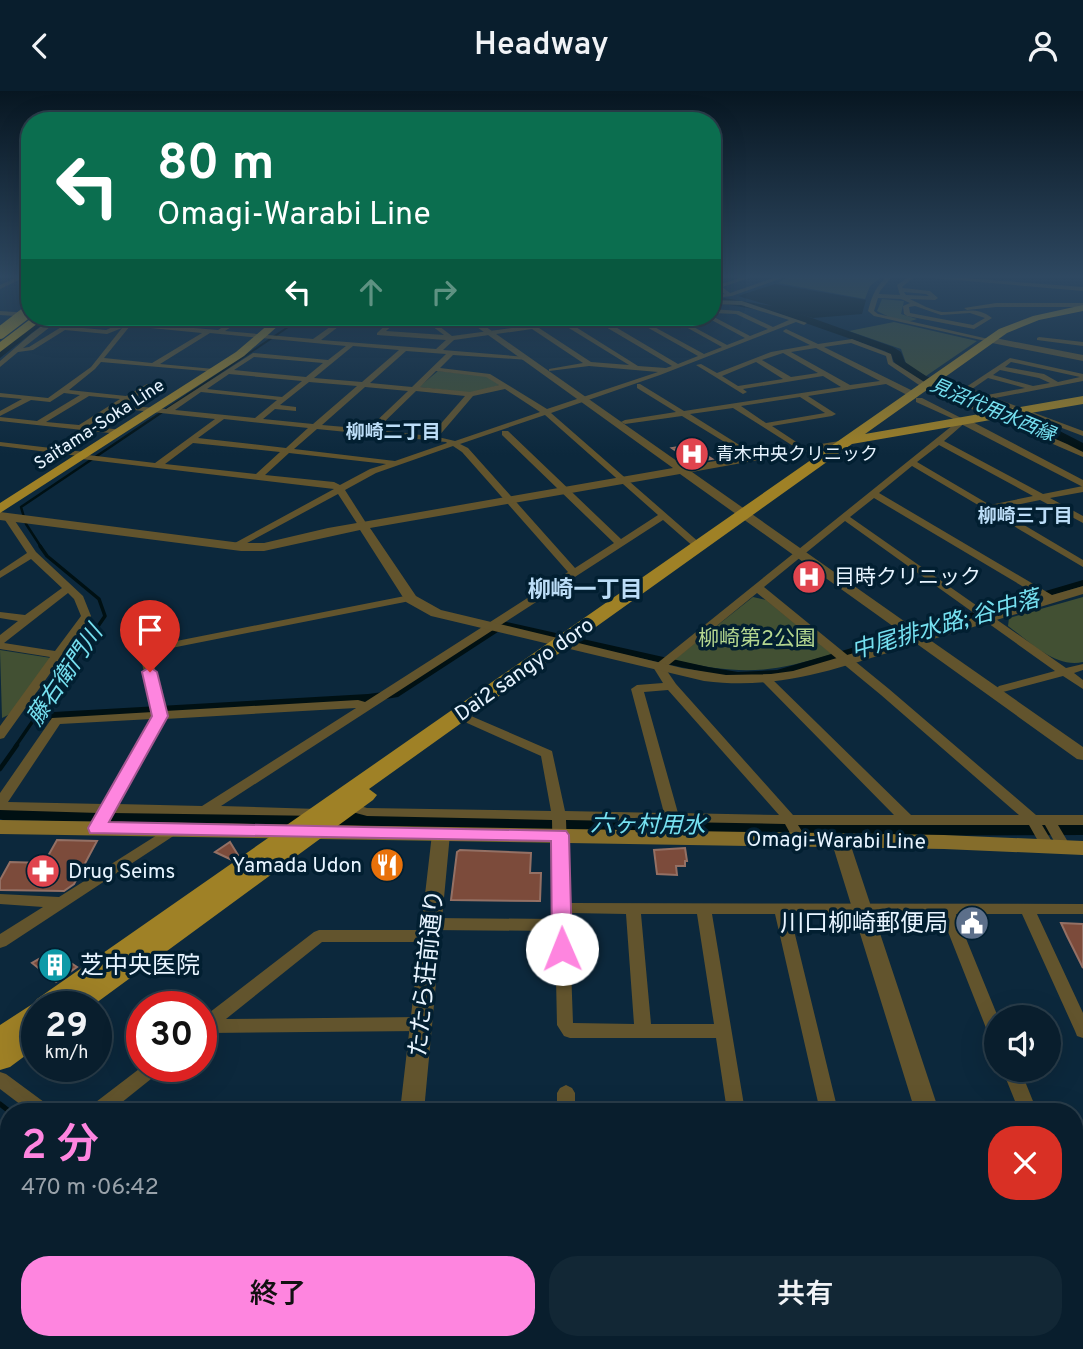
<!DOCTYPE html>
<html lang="ja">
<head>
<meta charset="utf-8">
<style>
  :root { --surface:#091e2d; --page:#122735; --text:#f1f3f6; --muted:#99a2aa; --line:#293c49; --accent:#fe85df }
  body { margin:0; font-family:Overpass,"Noto Sans JP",sans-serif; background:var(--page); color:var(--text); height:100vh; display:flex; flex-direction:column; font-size:26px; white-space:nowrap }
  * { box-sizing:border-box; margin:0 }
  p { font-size:23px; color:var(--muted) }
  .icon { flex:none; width:38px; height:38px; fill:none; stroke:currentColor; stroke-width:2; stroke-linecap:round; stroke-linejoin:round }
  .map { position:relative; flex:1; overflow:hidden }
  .drawer { position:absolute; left:0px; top:1012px; width:1083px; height:247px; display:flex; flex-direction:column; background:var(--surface); border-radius:28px 28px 0 0; box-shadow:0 7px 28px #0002,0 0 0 2px var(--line) }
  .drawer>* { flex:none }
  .top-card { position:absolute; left:21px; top:21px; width:700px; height:214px; border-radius:28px; box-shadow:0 7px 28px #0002,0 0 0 2px var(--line); background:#0b6e4f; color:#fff; overflow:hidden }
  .controls { position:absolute; left:984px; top:914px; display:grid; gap:14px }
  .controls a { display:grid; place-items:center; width:77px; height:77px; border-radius:50%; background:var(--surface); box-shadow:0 7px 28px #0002,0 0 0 2px var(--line); font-size:35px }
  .speed { position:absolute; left:21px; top:900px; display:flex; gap:14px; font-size:35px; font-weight:700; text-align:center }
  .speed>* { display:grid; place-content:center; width:91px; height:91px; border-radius:50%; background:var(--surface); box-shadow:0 7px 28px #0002,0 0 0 2px var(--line); line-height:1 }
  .speed small { font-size:18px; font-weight:400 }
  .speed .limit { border:10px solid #d22; background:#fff; color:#111 }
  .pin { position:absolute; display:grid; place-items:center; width:60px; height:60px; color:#fff; margin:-72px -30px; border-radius:50% 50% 50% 0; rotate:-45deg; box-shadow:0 0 7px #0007 }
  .pin .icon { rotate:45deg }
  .me { position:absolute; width:77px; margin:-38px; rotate:359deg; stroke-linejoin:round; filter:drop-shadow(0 0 5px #0008) }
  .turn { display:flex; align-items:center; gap:24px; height:147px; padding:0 21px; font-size:32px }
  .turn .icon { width:91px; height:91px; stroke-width:2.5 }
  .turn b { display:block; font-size:49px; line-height:60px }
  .lanes { display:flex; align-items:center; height:66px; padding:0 21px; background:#0003; justify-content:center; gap:35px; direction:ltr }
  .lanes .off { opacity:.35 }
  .round { display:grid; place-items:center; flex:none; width:74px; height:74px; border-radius:28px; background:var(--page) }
  .overview { display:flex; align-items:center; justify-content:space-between; height:119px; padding:0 21px }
  h1 { font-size:42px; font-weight:600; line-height:52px; color:var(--accent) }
  .cta { display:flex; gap:14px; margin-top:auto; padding:14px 21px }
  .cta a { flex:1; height:80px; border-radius:28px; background:var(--accent); color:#111; font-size:28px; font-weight:600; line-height:80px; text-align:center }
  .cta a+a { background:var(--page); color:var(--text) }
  header { display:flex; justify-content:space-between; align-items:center; height:91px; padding:0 21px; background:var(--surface); font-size:32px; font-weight:600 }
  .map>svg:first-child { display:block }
</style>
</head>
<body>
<header><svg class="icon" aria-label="back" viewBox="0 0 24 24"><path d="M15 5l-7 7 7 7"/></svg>Headway<svg class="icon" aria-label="person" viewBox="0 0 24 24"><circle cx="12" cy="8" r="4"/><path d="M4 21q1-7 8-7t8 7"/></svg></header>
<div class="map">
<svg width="1083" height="1258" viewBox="0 0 1083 1258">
  <rect width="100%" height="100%" fill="#0c283c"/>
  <path fill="#425033" d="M786,187h94l-10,8 -5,13 -87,-16z
    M882,208l22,2 -3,13 16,5c-14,6 -26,-1 -40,-8z
    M894,231l83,19 -51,35 -19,-10 -6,-17 -52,-18z
    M438,280l48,5 14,9 -30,8 -51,-6z
    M753,506l13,3 66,54c-64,20 -92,21 -158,6z
    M1083,506v65c-27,7 -54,-21 -75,-36l1,-8z
    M0,559l51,8 -39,55 -10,5z
    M9,1100v150h194l-2,8h-201v-151z"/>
  <path fill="#001013" d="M775,193l91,16 -4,14 -49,4 -75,-22z"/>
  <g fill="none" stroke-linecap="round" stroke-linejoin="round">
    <path stroke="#001013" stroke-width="2" d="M187,304l116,-78"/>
    <path stroke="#001013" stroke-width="2.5" d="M41,456l-15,-23 -5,-17 168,-113"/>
    <path stroke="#001013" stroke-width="3.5" d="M15,656l90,-131 -6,-17 -52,-43 -7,-10"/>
    <path stroke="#001013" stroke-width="4.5" d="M0,678l17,-24"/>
    <path stroke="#001013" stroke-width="5" d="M0,1013l9,7
      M1074,1059h9"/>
    <path fill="#001013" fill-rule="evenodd" d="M1083,489v6l-305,90 -40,2 -30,-5 -204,-45 -106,69 -30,5 -332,19 -6,-4 6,-4 332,-19 23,-3 111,-70 206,46 30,5 39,-2z"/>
    <path fill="#001013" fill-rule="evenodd" d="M712,205l72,12 109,39 8,5 4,10 21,14 74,33 46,15 37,19v9c-16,-4 -30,-14 -44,-21 -30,-13 -142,-44 -147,-75l-7,-5 -108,-38 -65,-11z
      M41,226h11l-52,41v-9z
      M3,713l860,16 220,-1v16l-220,1 -860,-16 -3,-1v-14z"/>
  </g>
  <path fill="#7c4b3b" stroke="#947064" stroke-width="2" d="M691,354l21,14 -20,3 -20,-14z
    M57,749l40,1 -23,43 -10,7 -64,-1v-10l10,-18 34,1z
    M230,751l8,13 -6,5 -17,-8z
    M685,757l2,13h-2v5h-9l1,9 -20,-1 -3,-24z
    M460,759l71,3 -1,20h11l-1,28 -89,-1 6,-48z
    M1061,832l22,1v44l-16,-32z
    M53,860l24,16 -21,15 -24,-19z"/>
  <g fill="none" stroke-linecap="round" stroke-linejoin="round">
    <path fill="#62542d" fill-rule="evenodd" d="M15,187h8l-23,11v-4z
      M740,187h9l-27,9 8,6 43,-15h9l-50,18 -18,2v-2l11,-2 -10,-6v-2z
      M885,187h6l-11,13 -1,3 21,1 -3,-10 10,-7h6l-11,9 1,1 27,3 8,7 -3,2 -25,-1c10,5 21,11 32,13 19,1 34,-7 50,6l-18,11 -67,-13 -3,-2 -1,-8 7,-3 -9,-4 -23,-1 -4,13 4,3 115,26 -3,2 -116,-26 -6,-5c4,-15 6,-21 17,-33zM904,201l22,2 3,2 -23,-1zM915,215l26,9 29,-2 15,5 -12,7 -63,-12 -1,-6z
      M933,187h31l119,9v4z
      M30,207v5l-3,-2z
      M712,209l30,1 65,22 -3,2 -8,-3 -136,53 -109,38 150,131v4h-6l-32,-28 -442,286 97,3 5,1 2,3 -2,3 -211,-3 -10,18h-10l-2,-3 9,-15 -99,-3v-17l52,-75 101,-6 -14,-62 2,-2 269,-53 4,1 1,2 -5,3 -259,51 14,59 193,-11 7,2 203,-130 -106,-120 -9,-6 -77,27 -31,17 23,36 -2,2h-6l-22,-34 -102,55 -5,-3 2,-2 101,-55 -252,-30h-3v-3l-79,-10v-4l85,10h3v3l67,8 60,-44 -99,-11 -28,18 34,4v4h-3l-119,-13v-4l37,4 43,-26 -16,-2 -14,9 -19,-2 -31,16v-5l22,-12 -22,-2v-4l48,5 43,-31 31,-39 -15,6 -42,-4 -32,20 -15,2 -18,15v-6l31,-27 20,-15 -9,-2 85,5 3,-2 3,3 85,7 21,-13h7l-21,14 88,8 31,-22h7l-30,23 115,9 10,-9 -69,-5v-2l14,-13 -18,-3h29l-16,14 58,4 -24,-18h7l25,19 75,-10 -12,-9h7l12,8 59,-8h15l-6,2 76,45 20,-8 -69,-39h7l68,37 18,-7 -54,-30h7l52,28 18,-7 -39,-21 6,-1 38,20 18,-7 -32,-15 -24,-1v-4l27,2 34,16 16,-7 -48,-15 -29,-1zM59,229l12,1 -42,26 -6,1zM594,229l78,46 -6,2 -28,-2 -67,-42zM78,231l39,3 -11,5 -35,-3zM564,234l65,40 -38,-3 -52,-34zM130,235l72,7 -50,30 -48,-5zM532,238l51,34 -34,6v2l40,-5 69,6 -111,37 -57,-35 -50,-6 13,-13 76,5v-2l-2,-1 -84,-7 11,-10zM210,242l136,13 -18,14 -75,-7 -87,56 -43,-4 27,-17v-4h-3l-21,12 -57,-6 26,-21 6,-7 115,10v-2l-2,-1 -54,-5zM353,255l46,4 -37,32 -48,-4zM406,260l40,3 -34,33 -42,-4zM254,266l69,6 -17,14 -72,-7zM436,280l50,6 13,8 -29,7 -50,-5zM229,283l73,7 -20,16 -75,-8zM309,291l48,4 -44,38 -50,-5 12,-10 21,2v-4l-16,-2zM365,296l43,4 -40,38 -46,-4zM505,298l35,23 -85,29 -17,-4 35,-41zM416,300l49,5 -35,40 -54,-6zM201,301l76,8 -22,18 -80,-8zM89,305l31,3 -41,26 -33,-3zM545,324l113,100 -37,24 -113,-108h-6v4l112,108 -39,25 -107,-120 -8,-4zM224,328l84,9 -22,20 -88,-10zM317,338l129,13 1,1 -52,18 -101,-12zM193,352l87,9 -24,22 -91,-10zM289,362l97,11 -16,5 -30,16 -6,-3 -69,-7zM356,617l-154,98 -85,-2 48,-85zM152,628l-48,85 -96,-2 52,-78z
      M996,212h87v4h-87l-29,3 -3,-2z
      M291,226h8l-22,9 -5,-1z
      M786,238l32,15 34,-5 39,15 2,8 36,23 -7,2 -34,-23 -2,-8 -35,-13 -27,4 91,45v4h-6l-23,-12 -78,12 28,18 -4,2 -60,10 32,21 1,2 -4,2 -68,-43 -43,6 67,42 1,2 -4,2 -72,-44 -57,8 -4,-2 4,-2 51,-8 -39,-24v-4h3l44,27 157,-24 -18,-11 -80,13 4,3 -4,2 -47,-29 5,-1 16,9 54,-21 39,-7 -26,-13 -1,-1zM816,257l64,33 -30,4 -59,-33zM783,262l35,20 -27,4 -29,-17zM756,271l27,17 -45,7 -16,-10zM800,306l25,16 -59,10 -25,-17z
      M1039,246l44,5v4l-46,-6v-2z
      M1010,267l73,16v7l-88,17 88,33v5l-144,-55 4,-2 23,8zM1011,271l69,15 -22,5 -14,-8 -39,-7zM1000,279l39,8 11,5 -17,3 -40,-11zM988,287l37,10 -38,7 -15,-6z
      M930,296h6l131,57 16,8v5l-153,-66z
      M916,307h6l45,23 -23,20 99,53 40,-8v6l-33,6 33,18v7l-43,-23 -43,9 86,51v7l-171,-101 -33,27 178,105v4h-8l-175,-104 -24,19 216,151 17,-4v6l-9,3 9,7v9l-20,-13 -60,16 -4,-2 -2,-2 2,-2 56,-15 -210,-150 -81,66 125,102 147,126h47v10h-25l13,22 -2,3h-10l-14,-25h-3l12,20 -2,3h-10l-13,-23h-231l9,14 -2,3h-10l-10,-18 -219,-4 3,83 514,1v10h-46l46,99v25l-6,-2 -2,-5 -53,-117h-66l42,103h-2v23l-6,-2 -2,-5 -47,-119h-151l48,197h-18l-45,-197h-63l33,197h-18l-11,-73h-146l-6,-2 -7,-11 -2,-94 -123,-1 -5,-2 -3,-4 3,-4 5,-2 122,1 -2,-99 -185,-4 -22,-6 -2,-3 7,-4 17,5 184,3 -10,-55 -74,-33 -2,-3 2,-3 4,-1 81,35 13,60 99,2 -33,-124 6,-4 26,-2 -10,-16 2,-2 303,-244 -42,-19zM939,354l94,51 -43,9 -73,-43zM757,502l124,102 138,120h-108l-139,-136 -4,-1 -6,3 2,2 130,132h-101l-117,-131 -11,-16zM668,599l111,125 -101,-2 -34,-121zM569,822l57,1 8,110 -61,-1zM641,823h56l17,110h-63z
      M8,423l3,1 25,37 47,44 8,20 -87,122 -4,1v-13l50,-69 -50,-8v-14l18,-14 -18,-3v-6l25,3 37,-27 -31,-29 -31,19v-7l27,-18 -24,-36zM68,502l6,6 7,17 -26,35 -51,-8z
      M173,734l5,2 2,3 -2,3 -172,113 -6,2v-14l43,-27 -43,-3v-10l59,3z
      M319,839h111l5,2 3,4 -3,4 -5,2h-108l-96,77 195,-2 6,2 2,5 -2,5 -6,2 -213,2 -7,3v-17l113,-87z
      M143,975h21l-3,5 -50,40h-22l3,-6z
      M1002,978h18l17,42h-18z
      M0,981l6,2 42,31 3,6h-22l-29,-22z
      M566,994l6,3 3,5v18h-18v-18l3,-5z
      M1074,1035h9v16h-9z
      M1074,1064l9,1v18l-9,-1z
      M9,1081v21l-9,4v-21z
      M1074,1159h9v20h-9z
      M203,1250h22l-2,8h-22z
      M557,1250h22v8h-22z
      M661,1250h22l1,8h-22z
      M762,1250h22l2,8h-22z
      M872,1250h22l2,8h-22z"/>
    <path fill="#62542d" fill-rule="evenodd" d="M0,220l30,2v4h3h-3l-30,-2z
      M463,226h9l212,149 168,-27 1,2 -5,3 -156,28 229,161 162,-47v8l-153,46 153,107v13l-6,-1 -160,-115c-75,22 -133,47 -213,37l-273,-65 -25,-14 -46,-72 -96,21h-23l-241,-31v-8l241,31h23l64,-15 345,-60zM680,383l228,163 -115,34 -22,3 -45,1 -44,-7 -241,-58 -25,-14 -46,-68z
      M990,246l93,18v6l-96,-19v-4z
      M959,328h8l116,61v7l-124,-64z
      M441,737l6,2 3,4 -26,277h-24l32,-277 3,-4z
      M840,743l6,2 3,4 90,271h-24l-84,-271 3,-4z
      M371,1250h28l-1,8h-28z
      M986,1250h28l3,8h-28z"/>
    <path fill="#856d2b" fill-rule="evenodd" d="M0,729l944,15 139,6v14l-139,-6 -944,-15z"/>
    <path fill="#9f8126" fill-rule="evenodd" d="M1083,214v6l-44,9 -32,13 -142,101 218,-38v8l-231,40 -483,345 8,6 -4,5 -281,206h-55v41l-27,20 -10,3v-45l34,-22 3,-4 962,-670 34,-13z
      M277,226h11l-44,39 -244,157v-10l236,-151z"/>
    <path fill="#b7921b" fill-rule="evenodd" d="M33,226h13l-46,35v-10z"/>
    <path stroke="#b7921b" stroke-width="12" d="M0,242l30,-23"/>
  </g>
  <linearGradient id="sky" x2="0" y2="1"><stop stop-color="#071621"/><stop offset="0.51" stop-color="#2e4861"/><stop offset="1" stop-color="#2e4861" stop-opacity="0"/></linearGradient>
  <rect width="1083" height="364" fill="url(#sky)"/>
  <path fill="#fe85df" stroke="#a55691" stroke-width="2" d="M150,576l7,5 11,44 -59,106 457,9 3,4 3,114 -3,5 -7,2 -7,-2 -3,-5 -1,-108 -461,-8 -2,-5 64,-112 -10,-44z"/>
  <defs>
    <g id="hospital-disc" transform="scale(1.75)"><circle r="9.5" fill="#e0444e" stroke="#021f31"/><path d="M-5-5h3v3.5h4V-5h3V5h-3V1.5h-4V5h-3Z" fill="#fff"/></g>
    <g id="restaurant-disc" transform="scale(1.75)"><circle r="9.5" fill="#e8710a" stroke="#021f31"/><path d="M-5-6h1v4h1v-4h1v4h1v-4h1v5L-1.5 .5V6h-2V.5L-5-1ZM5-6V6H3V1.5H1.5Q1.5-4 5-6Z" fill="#fff"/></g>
    <g id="pharmacy-disc" transform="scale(1.75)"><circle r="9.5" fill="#e0444e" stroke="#021f31"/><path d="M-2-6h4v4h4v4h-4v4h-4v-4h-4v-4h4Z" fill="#fff"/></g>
    <g id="civic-disc" transform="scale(1.75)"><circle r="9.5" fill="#5c6f8a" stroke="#021f31"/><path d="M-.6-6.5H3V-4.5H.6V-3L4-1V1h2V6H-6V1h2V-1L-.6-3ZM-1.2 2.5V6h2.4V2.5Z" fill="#fff"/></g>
    <g id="building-disc" transform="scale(1.75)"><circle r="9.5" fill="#0f9aa8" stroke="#021f31"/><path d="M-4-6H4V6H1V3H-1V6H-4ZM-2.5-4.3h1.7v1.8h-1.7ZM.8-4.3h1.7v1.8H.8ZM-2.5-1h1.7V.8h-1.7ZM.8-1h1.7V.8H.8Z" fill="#fff"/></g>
  </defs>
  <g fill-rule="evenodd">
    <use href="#hospital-disc" x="692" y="363"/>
    <use href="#hospital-disc" x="809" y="486"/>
    <use href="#restaurant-disc" x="387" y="774"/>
    <use href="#pharmacy-disc" x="43" y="780"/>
    <use href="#civic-disc" x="972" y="832"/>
    <use href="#building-disc" x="55" y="874"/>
  </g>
  <g text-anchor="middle" stroke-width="7" stroke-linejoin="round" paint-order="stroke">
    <g font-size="18" fill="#e7f4ff" stroke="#021f31">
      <text transform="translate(99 333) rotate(-33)" y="6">Saitama-Soka Line</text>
    </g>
    <g font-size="18" fill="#e7f4ff" stroke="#021f31" text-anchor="start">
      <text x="716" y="369">青木中央クリニック</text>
    </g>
    <g font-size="19" font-style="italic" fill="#76e1f1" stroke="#021f31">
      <text transform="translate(993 318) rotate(23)" y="7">見沼代用水西縁</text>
    </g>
    <g font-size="19" font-weight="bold" fill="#bcddf7" stroke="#021f31">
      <text x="393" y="347">柳崎二丁目</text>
      <text x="1025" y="431">柳崎三丁目</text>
    </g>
    <g font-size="21" fill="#e7f4ff" stroke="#021f31" text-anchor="start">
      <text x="834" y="493">目時クリニック</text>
      <text x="362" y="781" text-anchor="end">Yamada Udon</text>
      <text x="68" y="787">Drug Seims</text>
    </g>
    <g font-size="21" fill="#b4d68f" stroke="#021f31">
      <text x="757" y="554">柳崎第2公園</text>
    </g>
    <g font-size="21" fill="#e7f4ff" stroke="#021f31">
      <text transform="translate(524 578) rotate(-35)" y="7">Dai2 sangyo doro</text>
      <text transform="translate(836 749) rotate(1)" y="7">Omagi-Warabi Line</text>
    </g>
    <g font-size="23" font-weight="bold" fill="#bcddf7" stroke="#021f31">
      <text x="585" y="506">柳崎一丁目</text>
    </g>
    <g font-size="23" font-style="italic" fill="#76e1f1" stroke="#021f31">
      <text transform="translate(945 533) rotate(-16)" y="8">中尾排水路; 谷中落</text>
      <text transform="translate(64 584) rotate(-56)" y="8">藤右衛門川</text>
      <text transform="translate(648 733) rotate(1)" y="8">六ヶ村用水</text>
    </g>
    <g font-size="24" fill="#e7f4ff" stroke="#021f31" text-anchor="end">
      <text x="948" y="840">川口柳崎郵便局</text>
      <text x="80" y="882" text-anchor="start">芝中央医院</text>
    </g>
    <g font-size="24" fill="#e7f4ff" stroke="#021f31">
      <text transform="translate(426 882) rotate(-84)" y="8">たたら荘前通り</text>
    </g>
  </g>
</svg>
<div class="controls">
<a><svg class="icon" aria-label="sound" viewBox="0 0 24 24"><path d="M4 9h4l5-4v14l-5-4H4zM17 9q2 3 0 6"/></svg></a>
</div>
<div class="speed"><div>29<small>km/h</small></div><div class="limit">30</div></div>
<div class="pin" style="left:150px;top:581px;background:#d93025"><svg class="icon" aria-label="arrive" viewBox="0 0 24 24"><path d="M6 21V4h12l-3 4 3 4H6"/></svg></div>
<svg class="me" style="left:562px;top:858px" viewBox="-20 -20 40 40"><circle r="19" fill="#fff"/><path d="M0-13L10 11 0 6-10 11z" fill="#fe85df"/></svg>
<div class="top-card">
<div class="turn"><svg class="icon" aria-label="left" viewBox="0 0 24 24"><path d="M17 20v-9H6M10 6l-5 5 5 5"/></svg><div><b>80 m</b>Omagi-Warabi Line</div></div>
<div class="lanes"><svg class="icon" aria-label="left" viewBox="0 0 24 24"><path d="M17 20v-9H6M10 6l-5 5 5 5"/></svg><svg class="icon off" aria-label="ahead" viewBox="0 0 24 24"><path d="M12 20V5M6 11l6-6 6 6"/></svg><svg class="icon off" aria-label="right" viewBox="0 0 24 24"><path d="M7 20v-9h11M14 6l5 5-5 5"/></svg></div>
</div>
<section class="drawer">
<div class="overview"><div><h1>2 分</h1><p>470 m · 06:42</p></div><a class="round" style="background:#d93025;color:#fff"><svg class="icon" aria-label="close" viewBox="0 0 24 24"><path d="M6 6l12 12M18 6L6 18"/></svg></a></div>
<div class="cta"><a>終了</a><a>共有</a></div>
</section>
</div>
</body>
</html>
